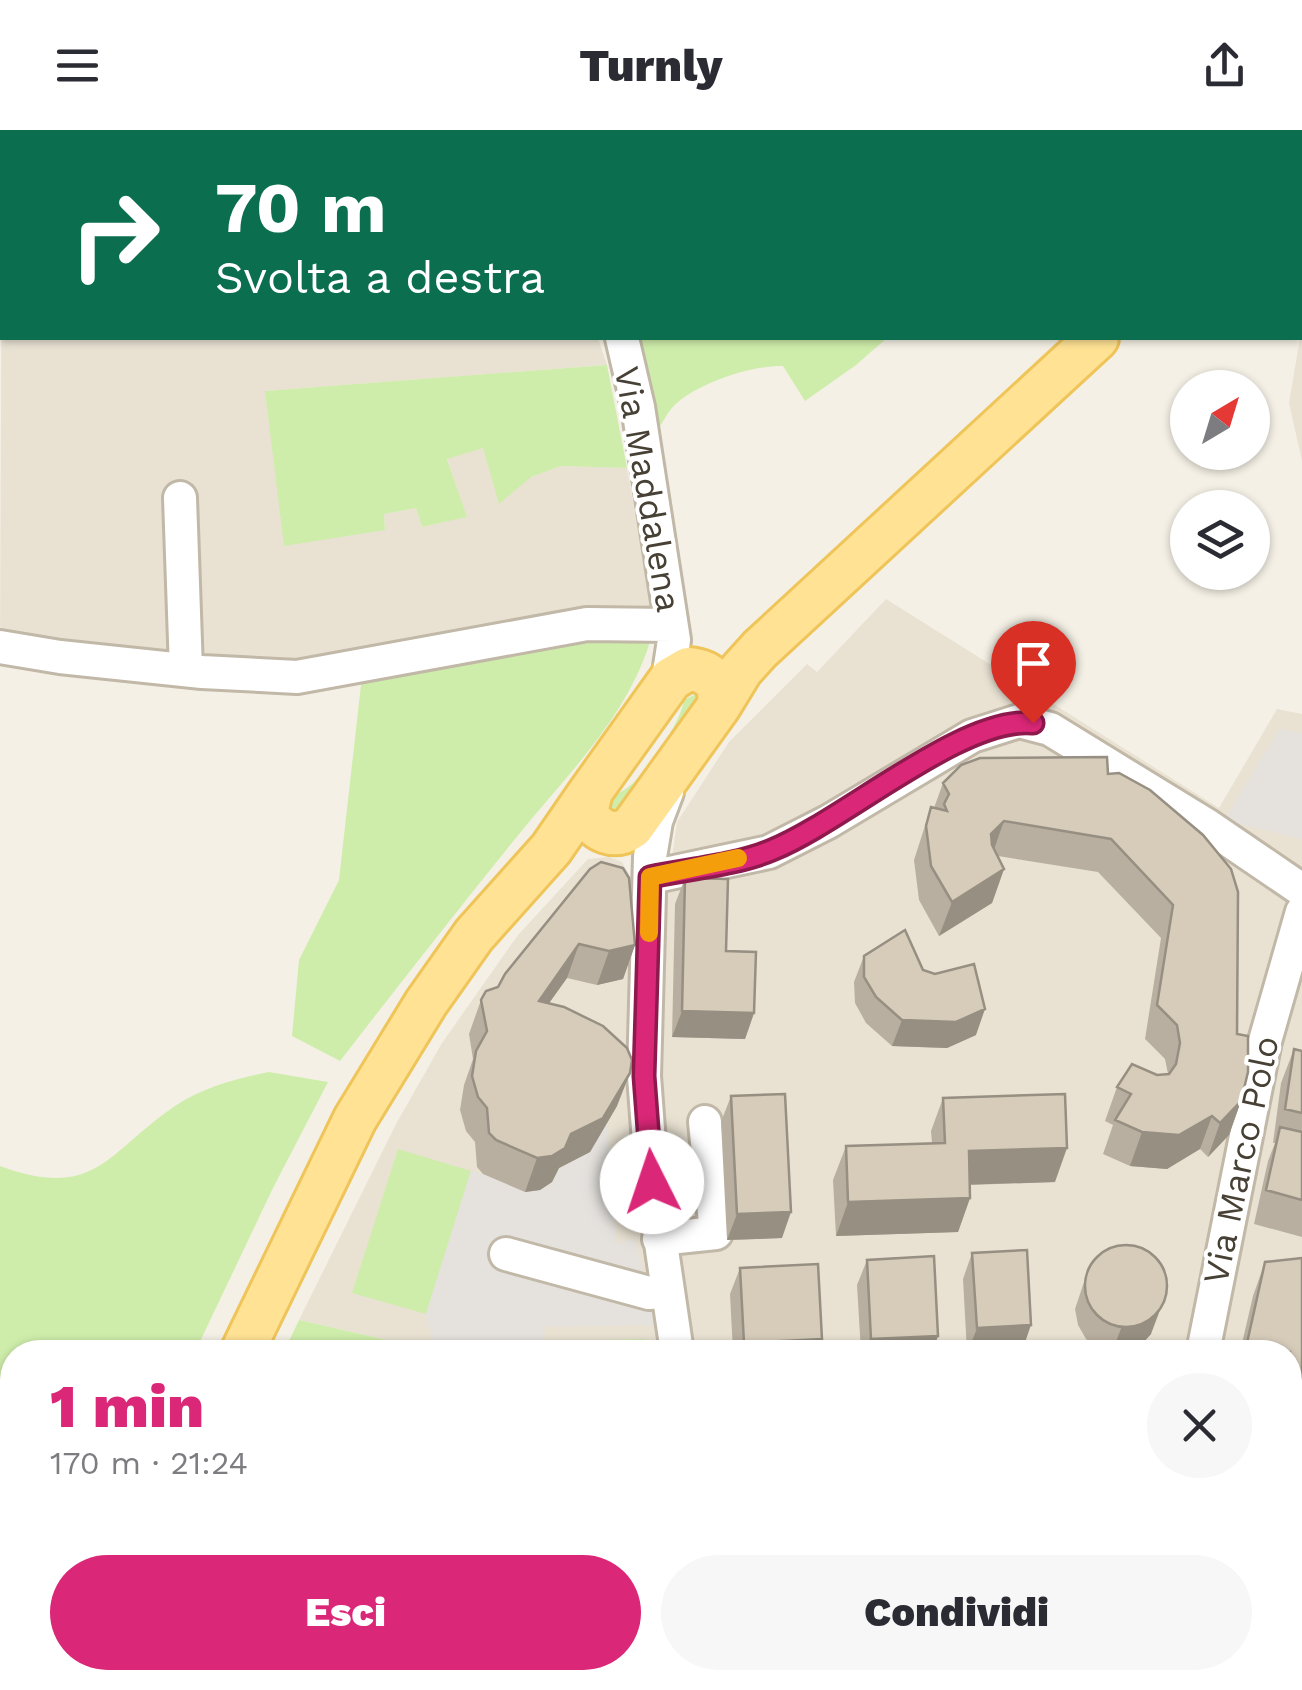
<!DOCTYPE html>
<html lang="it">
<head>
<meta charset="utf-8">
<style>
  :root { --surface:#fff; --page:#f7f7f7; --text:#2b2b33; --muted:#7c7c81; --accent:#db2777 }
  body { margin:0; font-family:"Work Sans",sans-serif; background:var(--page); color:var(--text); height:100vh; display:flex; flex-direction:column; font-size:38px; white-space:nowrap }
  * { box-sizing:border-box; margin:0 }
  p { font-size:32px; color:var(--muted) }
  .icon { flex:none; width:55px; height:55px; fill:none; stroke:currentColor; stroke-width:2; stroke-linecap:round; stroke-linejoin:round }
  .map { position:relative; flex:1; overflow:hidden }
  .sheet { position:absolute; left:0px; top:1210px; width:1302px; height:350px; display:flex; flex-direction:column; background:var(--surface); border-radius:40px 40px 0 0; box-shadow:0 2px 8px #0004 }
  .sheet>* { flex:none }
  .top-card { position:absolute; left:0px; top:0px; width:1302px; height:210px; box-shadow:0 2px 8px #0004; background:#0b6e4f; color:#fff; overflow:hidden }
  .needle { width:65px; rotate:38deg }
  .fabs { position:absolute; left:1170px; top:240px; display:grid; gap:20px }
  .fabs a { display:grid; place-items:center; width:100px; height:100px; border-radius:50%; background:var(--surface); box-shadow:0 2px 8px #0004; font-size:50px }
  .pin { position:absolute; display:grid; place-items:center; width:85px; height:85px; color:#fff; margin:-102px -42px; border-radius:50% 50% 50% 0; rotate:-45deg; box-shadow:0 0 10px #0007 }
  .pin .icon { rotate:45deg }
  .me { position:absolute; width:110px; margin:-55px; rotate:356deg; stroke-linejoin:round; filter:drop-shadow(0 0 8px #0008) }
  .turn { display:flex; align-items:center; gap:35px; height:210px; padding:0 50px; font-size:45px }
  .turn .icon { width:130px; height:130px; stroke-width:2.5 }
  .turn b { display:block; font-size:70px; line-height:85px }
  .round { display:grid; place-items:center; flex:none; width:105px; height:105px; border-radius:52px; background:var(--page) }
  .summary { display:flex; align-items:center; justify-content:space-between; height:170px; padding:0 50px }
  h1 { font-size:60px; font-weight:800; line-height:75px; color:var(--accent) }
  .action { display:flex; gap:20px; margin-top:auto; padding:20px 50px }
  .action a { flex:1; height:115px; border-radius:60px; background:var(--accent); color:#fff; font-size:40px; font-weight:800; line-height:115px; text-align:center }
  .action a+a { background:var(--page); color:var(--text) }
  header { display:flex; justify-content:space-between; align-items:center; height:130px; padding:0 50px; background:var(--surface); font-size:45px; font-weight:800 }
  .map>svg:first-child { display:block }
</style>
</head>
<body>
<header><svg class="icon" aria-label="menu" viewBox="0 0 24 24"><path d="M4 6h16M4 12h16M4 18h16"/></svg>Turnly<svg class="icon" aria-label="share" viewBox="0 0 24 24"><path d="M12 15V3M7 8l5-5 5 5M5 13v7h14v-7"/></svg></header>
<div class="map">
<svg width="1302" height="1560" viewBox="0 0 1302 1560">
  <rect width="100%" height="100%" fill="#f4f0e5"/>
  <path fill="#e9e2d3" d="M154,0h351l2,2h-353z
    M2,49v159h596l9,27 -341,26 119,139 -1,-16 32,-6 6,19 44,-10 -19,-59 36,-10 48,29 30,-11 66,2 26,147 -4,30 -19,-11 -312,50 -318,-27z
    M1302,196v135l-13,-58z
    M886,469l333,209 58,-99 25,5v976h-848l3,-12h833v-326h-642l-3,-13 -90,2 -2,11h-114l-140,-32 97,-196 46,-81 76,-108 70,-76 21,-2 13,5 12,23 34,-1 9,-62 52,-80 78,-78 10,8z"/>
  <path fill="#ceedaa" d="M532,0h345l2,2h-345z
    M988,0h275l-2,2z
    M631,208h256l-31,27 -51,36 -22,-35c-30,-1 -90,18 -111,42 -8,9 -9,17 -19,25z
    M607,235l20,103 -66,-2 -30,11 -32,27 -16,-56 -36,11 20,58 -45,10 -6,-19 -32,6 1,16 -101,16 -19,-155z
    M630,504l19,11c-25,76 -85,133 -134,194 -59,73 -117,147 -175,222l-48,-25 7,-76 40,-80 23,-204 122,-23z
    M694,565l6,3 -64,87 -8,24 -6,5 -11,-3 -3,-5c5,-13 14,-13 24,-22 18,-17 48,-60 52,-84z
    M269,942l59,10 -55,106 -78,164h-183v326h26l-6,12h-32v-524c96,35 106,-13 175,-60 29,-19 61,-27 94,-34z
    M398,1019l73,22 -45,143 -74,-21z
    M690,1036l14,1 -5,38 -16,7 -10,-2c-10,-18 -2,-36 17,-44z
    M299,1190l140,32h-155z
    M645,1209l3,13h-95l1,-11z
    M131,1548h326l-3,12h-329z"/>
  <path fill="#e5e2de" d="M1280,599l22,4v106l-78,-19z
    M607,990l9,124 18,-6 24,87 -112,2 -6,25h-105l-9,-38 45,-143 36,11h45l7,-14 31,-16z"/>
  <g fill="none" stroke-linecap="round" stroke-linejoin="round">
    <g stroke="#c1b8a7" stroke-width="38">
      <path id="minor" d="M521,0l2,2
        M622,208l16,69 36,233 -5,33 -8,18
        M180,368l6,172
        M0,517l60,10 142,15 95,5 290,-53 84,1
        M667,662l-11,29 -6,36 -6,219 8,106 25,170
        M651,747l118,-25 59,-30 144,-86 47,-15 31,8 158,97 94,64
        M659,1109l57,-6 -11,-111
        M506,1124l143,39 18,-2
        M1203,1222l62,-311 37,-129
        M737,1548l3,12
        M1293,1555l9,2
        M1139,1560l2,-12"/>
    </g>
    <g stroke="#efc459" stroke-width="48">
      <path id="major" d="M1300,12l2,-2
        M688,539c23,2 34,14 31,37l-87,121c-18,13 -36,4 -46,-14l5,-22 80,-112z
        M719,576l22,-36 19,-21 337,-311
        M242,1222l113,-233 71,-116 48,-68 77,-86 40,-58
        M80,1560l6,-12"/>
    </g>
    <use href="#minor" stroke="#fff" stroke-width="32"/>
    <use href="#major" stroke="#ffe293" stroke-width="42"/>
  </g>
  <path fill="#b9afa0" d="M1108,644l129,260 4,67 -12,34 -21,22 -8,-8 -33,20 -37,-3 -27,-12 10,-29 -8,-4 12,-34 40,-12 11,-1 -3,-15 -20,-20 16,-101 -63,-66 -100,-16 6,13 -12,34 -53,33 -20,-36 -5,-40 17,-53 3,1 9,-25z
    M601,732l34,83 -12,34 -26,6 -30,-7 -18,25 68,103 -27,46 -31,16 -7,14 -12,8 -15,2 -42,-18 -6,-7 -2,-25 -9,-11 -6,-21 4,-25 9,-26 -4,-25 12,-34 17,-13z
    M685,748l41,73 28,62 -9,26 -73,-2 3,-133z
    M864,826l59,14 53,65 -29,13 -55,-2 -26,-23 -11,-20 -1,-21z
    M1294,919l8,2v186l-48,-13 14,-63 7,-18h-2l8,-60z
    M731,966l51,142 -55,2 -6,-118z
    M943,968l112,84 -85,3v13l-12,34 -122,4 -3,-56 13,-34 86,-3 -1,-12z
    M972,1123l50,98 -55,1 -4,-73z
    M1302,1128v192l-4,12 -8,-2v-108h-50l13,-56 12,-34z
    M867,1130l71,76 -6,16h-71l-4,-67z
    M1089,1137l62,67 -10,11 -14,6 -15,1 -14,-4 -12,-9 -8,-14 -3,-16z
    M740,1138l82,71 -5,13h-84l-3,-58z
    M508,1548l135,1v-1h67l2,12h-206z
    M796,1548h82l5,12h-85z
    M989,1548h110l-3,12h-106z"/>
  <path fill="#968f82" d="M1004,691l-12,34 -1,-21z
    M1004,739l-12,34 -53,33 13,-34z
    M579,814l-12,34 -40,56 12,-33z
    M635,815l-12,34 -26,6 12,-34z
    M985,879l-9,26 -29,13 -55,-2 10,-26z
    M682,881l72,2 -9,26 -73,-2z
    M630,943l-13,33 -27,46 -31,16 -7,14 -12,8 -15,2 12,-34z
    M1241,971l-12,34 -21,22 12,-34z
    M1212,986l-12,33 -33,20 -37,-3 12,-34z
    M1067,1018l-12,34 -99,3 13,-34z
    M970,1068l-12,34 -122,4 12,-34z
    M791,1082l-9,26 -55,2 10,-26z
    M1166,1164l-15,40 -10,11 -14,6 -15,1 10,-26z
    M1031,1195l-9,26 -54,1 9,-24z
    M938,1206l-6,16h-66l5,-13z
    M822,1209l-5,13h-77l4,-9z
    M1290,1436l12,1v27l-12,-1z
    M1099,1552l-3,8h-95v-1z"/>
  <path fill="#d7ccba" stroke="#968f82" stroke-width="2.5" d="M1107,627l1,17 11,-1 31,17 53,45 28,34 7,23 -1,142 11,2v36l-7,29 -21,22 -8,-7 -33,19 -37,-3 -27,-12 16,-26 -14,-7 15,-23 25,11 12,-1 7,-10 4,-21 -3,-18 -20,-20 16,-100 -62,-66 -107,-18 -13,13 1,11 12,24 -52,33 -21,-36 -5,-40 5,-19 16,4 -3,-7 5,-10 -6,-11 18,-18 19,-7z
    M601,732l22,6 6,10 6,67 -26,6 -30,-7 -40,57 25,6 39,19 24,22 5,12 -2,13 -27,45 -32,16 -6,14 -13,8 -15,2 -41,-18 -7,-7 -2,-25 -9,-11 -6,-21 4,-25 11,-20 -6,-31 5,-9 12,-4 7,-13 85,-105z
    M685,748l43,1 -2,72 30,1 -2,61 -72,-2z
    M905,800l18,40 12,4 39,-10 11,45 -29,13 -54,-2 -26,-23 -12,-20v-21z
    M1294,919l8,2v62l-17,-4z
    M785,964l6,118 -54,2 -6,-118z
    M1065,964l2,54 -98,3 1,47 -122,4 -2,-56 99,-3 -2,-45z
    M1280,997l22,5v68l-36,-10z
    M1085 1156a41 41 0 1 1 82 0a41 41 0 1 1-82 0Z
    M1027,1120l4,75 -54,3 -5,-75z
    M934,1126l4,80 -67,3 -4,-79z
    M1302,1128v169l-12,-2v-73h-45l20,-90z
    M818,1134l4,75 -78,4 -4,-75z
    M1290,1379l12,1v57l-12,-1z
    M515,1548h120l10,1 1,-1h64l2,12h-199z
    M817,1548h61l5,12h-60z
    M1000,1548h99v4l-98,7z
    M1179,1549l51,11h-53z"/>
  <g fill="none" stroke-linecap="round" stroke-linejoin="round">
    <g stroke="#8e194d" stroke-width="25">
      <path id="route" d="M652,1052l-8,-106 6,-199c38,-8 87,-12 122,-27 72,-29 190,-134 261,-127"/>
    </g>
    <use href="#route" stroke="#db2777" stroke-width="18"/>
    <path stroke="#f59e0b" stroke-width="18" d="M649,803l1,-56 88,-19"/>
  </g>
  <g text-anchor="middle" stroke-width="8" stroke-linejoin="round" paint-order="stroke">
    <g font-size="35" fill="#474034" stroke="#fff">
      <text transform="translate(648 359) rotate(80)" y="12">Via Maddalena</text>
      <text transform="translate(1241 1030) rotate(-78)" y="12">Via Marco Polo</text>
    </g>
  </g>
</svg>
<div class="fabs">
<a><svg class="needle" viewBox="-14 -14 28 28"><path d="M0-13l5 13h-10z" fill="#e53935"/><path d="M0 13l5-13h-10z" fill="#7c7c81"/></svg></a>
<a><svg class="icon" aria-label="layers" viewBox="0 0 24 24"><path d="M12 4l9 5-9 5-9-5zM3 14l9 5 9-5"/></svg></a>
</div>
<div class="pin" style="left:1033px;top:593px;background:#d93025"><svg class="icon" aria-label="arrive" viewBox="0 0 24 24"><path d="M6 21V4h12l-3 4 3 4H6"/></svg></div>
<svg class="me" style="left:652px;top:1052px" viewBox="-20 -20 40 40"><circle r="19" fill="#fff"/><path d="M0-13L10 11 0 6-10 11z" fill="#db2777"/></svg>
<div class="top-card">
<div class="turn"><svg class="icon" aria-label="right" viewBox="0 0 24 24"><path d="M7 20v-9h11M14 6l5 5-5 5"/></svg><div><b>70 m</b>Svolta a destra</div></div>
</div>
<section class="sheet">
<div class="summary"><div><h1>1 min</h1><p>170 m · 21:24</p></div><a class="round"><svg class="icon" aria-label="close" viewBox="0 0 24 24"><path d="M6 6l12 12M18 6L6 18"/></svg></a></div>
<div class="action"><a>Esci</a><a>Condividi</a></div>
</section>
</div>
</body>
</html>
